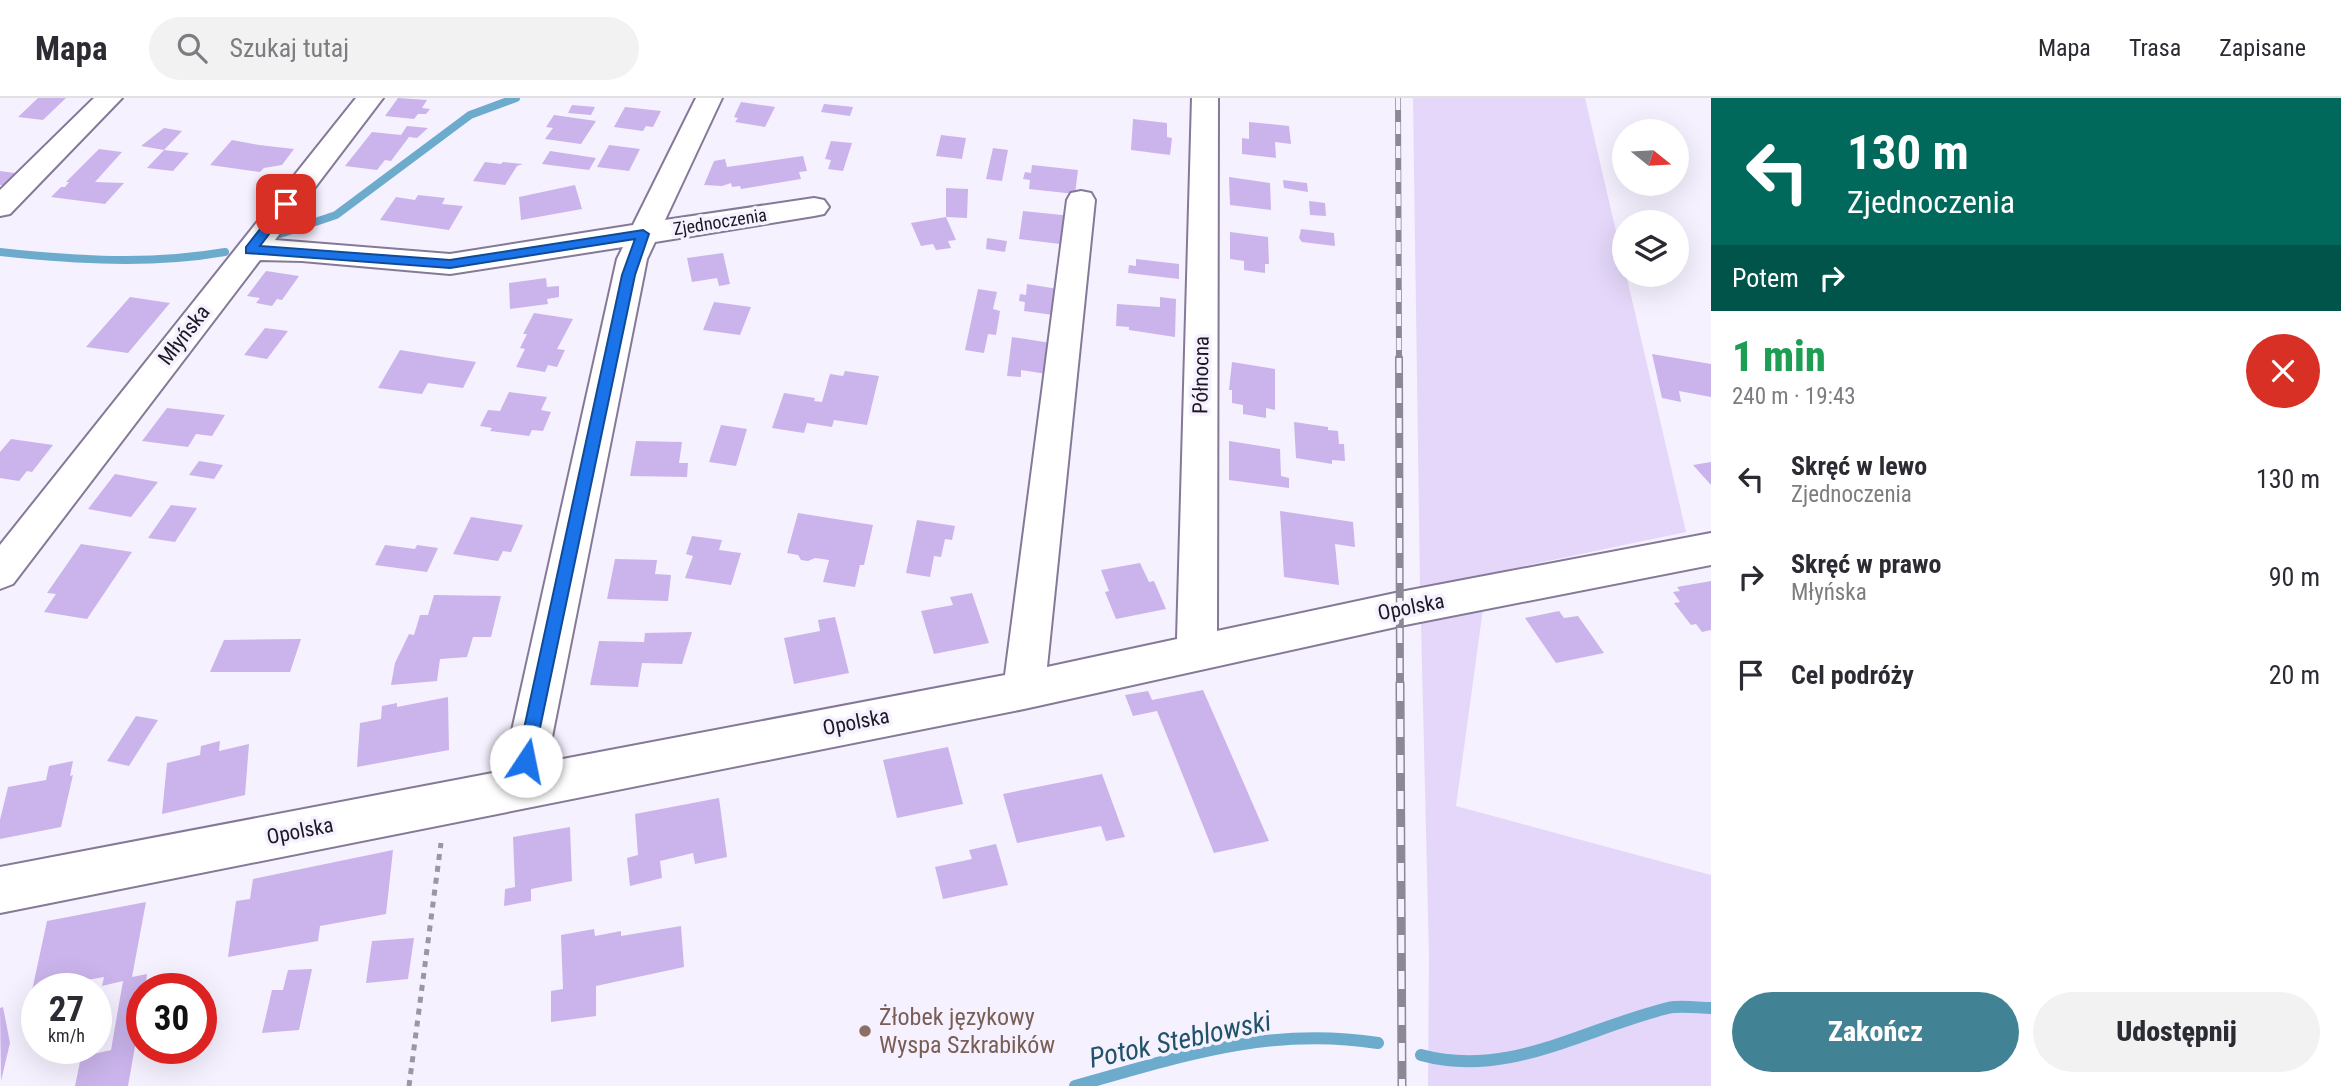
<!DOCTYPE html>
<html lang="pl">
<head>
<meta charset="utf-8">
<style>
  :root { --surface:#fff; --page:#f2f2f3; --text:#2b2b33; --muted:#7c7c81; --line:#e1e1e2; --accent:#428295 }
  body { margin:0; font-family:"Roboto Condensed",sans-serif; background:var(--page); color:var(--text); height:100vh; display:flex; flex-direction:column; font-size:26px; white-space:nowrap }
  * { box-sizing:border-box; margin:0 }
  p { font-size:23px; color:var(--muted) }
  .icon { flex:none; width:38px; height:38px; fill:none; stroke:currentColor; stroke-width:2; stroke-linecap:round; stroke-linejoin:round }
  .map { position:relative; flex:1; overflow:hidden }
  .sheet { display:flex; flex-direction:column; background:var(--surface); width:630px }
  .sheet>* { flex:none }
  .hud { background:#00695c; color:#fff; overflow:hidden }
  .needle { width:46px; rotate:108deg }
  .fabs { position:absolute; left:1612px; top:21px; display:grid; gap:14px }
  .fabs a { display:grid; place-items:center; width:77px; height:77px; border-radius:50%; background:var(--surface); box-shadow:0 7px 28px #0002; font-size:35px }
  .speed { position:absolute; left:21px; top:875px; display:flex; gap:14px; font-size:35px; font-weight:700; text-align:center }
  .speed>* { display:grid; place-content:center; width:91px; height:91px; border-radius:50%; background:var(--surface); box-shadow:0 7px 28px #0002; line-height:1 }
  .speed small { font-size:18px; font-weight:400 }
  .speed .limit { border:10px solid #d22; background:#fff; color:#111 }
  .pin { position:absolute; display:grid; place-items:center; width:60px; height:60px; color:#fff; margin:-30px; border-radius:14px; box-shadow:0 4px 10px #0006 }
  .me { position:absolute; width:77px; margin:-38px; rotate:11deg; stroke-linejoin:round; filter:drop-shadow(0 0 5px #0008) }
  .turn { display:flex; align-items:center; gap:24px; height:147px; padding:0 21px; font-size:32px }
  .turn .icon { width:91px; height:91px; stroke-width:2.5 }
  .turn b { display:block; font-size:49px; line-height:60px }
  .then { display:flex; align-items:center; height:66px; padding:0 21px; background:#0003; gap:14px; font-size:26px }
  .round { display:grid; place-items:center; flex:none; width:74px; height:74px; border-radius:37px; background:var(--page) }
  .head { display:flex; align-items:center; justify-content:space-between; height:119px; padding:0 21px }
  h1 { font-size:42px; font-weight:800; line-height:52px; color:#1e9e55 }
  .action { display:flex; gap:14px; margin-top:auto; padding:14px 21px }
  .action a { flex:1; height:80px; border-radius:42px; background:var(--accent); color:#fff; font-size:28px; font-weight:800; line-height:80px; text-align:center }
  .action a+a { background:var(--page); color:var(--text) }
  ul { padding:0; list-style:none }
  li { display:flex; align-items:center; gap:21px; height:98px; padding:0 21px }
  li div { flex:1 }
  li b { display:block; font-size:26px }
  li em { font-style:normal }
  header { display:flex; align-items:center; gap:42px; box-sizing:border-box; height:98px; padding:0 35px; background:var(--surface); border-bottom:2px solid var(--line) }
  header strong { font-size:33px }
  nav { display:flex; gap:38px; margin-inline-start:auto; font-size:24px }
  .search { width:490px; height:63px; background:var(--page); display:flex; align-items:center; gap:18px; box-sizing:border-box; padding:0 24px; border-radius:38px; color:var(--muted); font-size:26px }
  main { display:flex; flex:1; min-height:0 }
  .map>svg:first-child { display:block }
</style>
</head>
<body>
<header>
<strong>Mapa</strong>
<div class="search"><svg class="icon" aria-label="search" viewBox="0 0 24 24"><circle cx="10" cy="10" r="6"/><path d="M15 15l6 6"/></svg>Szukaj tutaj</div>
<nav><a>Mapa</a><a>Trasa</a><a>Zapisane</a></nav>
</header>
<main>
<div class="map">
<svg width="1711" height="988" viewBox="0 0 1711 988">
  <rect width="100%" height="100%" fill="#f6f1ff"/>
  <path fill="#e4d7f9" d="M1413,0h172l101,434 -266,56z
    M1483,511l-27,197 255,69v211h-283l1,-131 -8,-332z"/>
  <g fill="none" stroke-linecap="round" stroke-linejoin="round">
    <path stroke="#6dabcd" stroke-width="8" d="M280,136l56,-19 134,-100 46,-17
      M0,154c76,8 150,13 225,0"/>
    <path stroke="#6dabcd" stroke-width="12" d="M1421,957c88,24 164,-27 247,-47 13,-3 30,0 43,0
      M1075,988c105,-29 192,-60 303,-43"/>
  </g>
  <path fill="#cab4eb" d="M38,0h28l-23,22 -25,-3z
    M398,0l29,2 -5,8 8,1 -4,5h-8l-4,5 -29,-3z
    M741,4l34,5 -10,20 -30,-5 3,-4 -4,-1z
    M824,6l20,2 9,1 -3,9 -29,-4z
    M572,7l23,2 -4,8 -23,-2z
    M625,9l36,4 -8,16 -7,-1 -3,5 -29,-4z
    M554,17l42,6 -15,23 -36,-5 8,-11 -7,-1z
    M1133,21l34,4v14l5,1 -2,17 -39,-5z
    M1249,24l40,4 2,18 -16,-2 1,16 -34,-4v-16l7,1z
    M407,28l21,2 -11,10 -8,-1 -18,24 -6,-1 -8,10 -32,-4 27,-34 29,3z
    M164,30l18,3 -18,19 25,3 -16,18 -26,-3 17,-18 -23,-4z
    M941,37l25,3 -4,21 -26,-3z
    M232,42l27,5 35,4 -12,16 -18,3 -4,4 -50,-7z
    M831,43l21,2 -9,28 -15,-2 3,-9 -6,-1z
    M609,47l31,4 -11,22 -32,-4z
    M993,50l15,2 -6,31 -16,-2z
    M99,51l23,3 -27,30 29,1 -19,21 -54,-7 10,-10h4l4,-5h-3z
    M550,53l46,7 -7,12 -47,-6z
    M803,58l4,15 -8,1 2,7 -60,10 -1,-3 -8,1 -1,-4 -9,3 -18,-1 10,-24 11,-2 2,8z
    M485,64l16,2 2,-2 20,2 -6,2 -12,19 -32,-4z
    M1032,67l46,5 -3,24 -46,-5 1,-9 -7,-1 2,-7 6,1z
    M0,73l15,2 -12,12h-3z
    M1229,79l41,6 1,27 -41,-5z
    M1283,82l24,3 1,9 -24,-4z
    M575,87l7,24 -61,11 -2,-23z
    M946,90l22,1 -1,29 -21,-1 10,23 -8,1 3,7 -15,2 -3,-6 -12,2 -10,-23 35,-6z
    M418,97l27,3 -3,6 21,2 -14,24 -69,-10 16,-23 19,3z
    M1309,103l16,2 1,13 -16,-1z
    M1023,113l49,5 -4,29 -49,-6z
    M1301,131l33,4 1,13 -33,-4 -3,-4z
    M1230,134l38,5 1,27h-4v9l-21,-3v-9l-14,-2z
    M987,140l20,3 -2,11 -19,-3z
    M723,155l7,31 -11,2 -2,-8 -25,4 -5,-24z
    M1136,161l43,5v15l-51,-6 1,-8 7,1z
    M266,173l33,5 -17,24 -5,-1 -5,7 -16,-3 4,-5 -13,-2z
    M546,180l1,9 12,-1v11l-12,2 1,5 -38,5 -1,-26z
    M1027,186l37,6 -3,26 -37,-5 1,-9 -6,-1 1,-7 6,1z
    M978,191l19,3 -4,17 7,2 -4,24 -8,-1 -4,19 -19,-3z
    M130,199l40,6 -42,50 -42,-6z
    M1160,199l16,2 -1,38 -46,-7v-3l-13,-1 1,-22 43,3z
    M714,204l37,5 -11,28 -37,-5z
    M534,215l39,6 -16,30 8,1 -8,17 -9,-2 -3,7 -29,-5 9,-18 -5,-1 7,-14h-4z
    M265,230l23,3 -21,28 -23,-4z
    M1012,239l45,7 -4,31 -32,-5v7l-14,-1z
    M400,252l43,7 33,5 -13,26 -35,-5 -6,11 -44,-6z
    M1652,256l59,10v33l-32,-6 2,11 -19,-4z
    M1232,264l43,7v41l-9,-2v10l-23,-4v-9l-11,-2v-13h-3z
    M845,273l34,5 -12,49 -33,-5 -2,7 -25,-4 -3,10 -32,-5 12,-35 31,5 -1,3 8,1 8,-28 13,2z
    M509,294l38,5 -6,13 10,2 -8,19 -11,-1 -3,6 -39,-5 2,-3 -12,-2 8,-16 12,1z
    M167,310l43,5 15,2 -13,21 -16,-2 -8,13 -46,-6z
    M1294,324l34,5v3l10,1 1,13h5l1,17 -13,-1v4l-36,-6z
    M721,327l26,4 -11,37 -27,-4z
    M11,341l42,6 -21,27 -5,-1 -8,10 -19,-3v-26z
    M636,343l46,1 -3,21h9l-1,14 -57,-1z
    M1229,343l51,8 1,27 8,2v10l-60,-8z
    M199,363l24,4 -9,14 -25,-4z
    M1711,364v23l-18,-20z
    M115,376l43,8 -27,35 -43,-8z
    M171,407l26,3 -22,34 -27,-4z
    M1280,413l73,11 2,25 -20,-3 4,41 -55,-8z
    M798,415l75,12 -9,40h-4l-5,22 -32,-5 6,-22 -14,-2 -7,3 -7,-1 -3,-5 -11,-2z
    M471,419l52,8 -12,27 -8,-1 -5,10 -45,-7z
    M917,422l38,6 -3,14 -7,-1 -4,18 -7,-1 -4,21 -24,-4z
    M692,438l30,4 -3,10 22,3 -10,32 -46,-7 8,-22 -7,-2z
    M81,446l51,8 -45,67 -43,-7 12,-18 -9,-1z
    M385,447l30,4 2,-4 21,3 -11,24 -52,-7z
    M615,461l42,1 -2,14 16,1 -3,26 -61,-2z
    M1140,465l9,19 5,-1 12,28 -50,10 -11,-27 4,-1 -8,-21z
    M1711,483v49l-9,2 -6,-8 -5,1 -17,-22 6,-1 -7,-10 7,-1 -3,-4z
    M972,495l17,50 -55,11 -13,-43 32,-6 -3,-8z
    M434,497l67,1 -10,41h-18l-6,20 -27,2 -3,22 -46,4 4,-22 14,-29 5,1 6,-20h8z
    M1559,513l5,7 14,-2 26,37 -48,10 -31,-45z
    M835,519l14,56 -55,11 -10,-46 36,-7 -2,-11z
    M692,534l-10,32 -40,-1 -4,24 -48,-2 9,-44 45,1 1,-9z
    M301,541l-11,33h-80l14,-32z
    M1203,592l66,151 -55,12 -57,-142 -24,5 -8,-21 23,-4 4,9z
    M448,599l1,53 -92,17 3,-44 21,-4 1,-13 15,-3v4z
    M136,618l22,4 -29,46 -22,-5z
    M220,643l-1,10 30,-7 -4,51 -83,19 5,-51 33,-8 1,-9z
    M948,649l15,57 -66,14 -14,-58z
    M73,663l-3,15 3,-1 -12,52 -61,12v-19l8,-33 38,-7 3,-14z
    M1102,676l23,63 -19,4 -5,-15 -84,17 -14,-49z
    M719,700l8,59 -32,7 -2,-11 -33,8 2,17 -32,8 -3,-28 11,-3 -3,-41z
    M570,729l2,54 -41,8v12l-27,5 1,-17 10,-2 -2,-50z
    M996,746l12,41 -65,14 -8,-32 37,-8 -3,-9z
    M393,752l-7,64 -66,12 -2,15 -90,16 8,-56 14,-2 3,-20z
    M146,804l-14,75 15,-3 -2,15h-3v18l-14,79h-53l6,-29 30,-7 12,-69 -21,5 2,-9 -40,7 -1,5h-26v10l-7,1 17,-79z
    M681,828l3,41 -88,19v30l-45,6v-31l12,-2 -2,-54 33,-6 1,7 26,-5v5z
    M414,840l-6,41 -42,4 6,-42z
    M312,871l-13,61 -37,3 10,-43h11l5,-20z
    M3,909l7,36 -9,38 -1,-73z"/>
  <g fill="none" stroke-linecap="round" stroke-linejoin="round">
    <g stroke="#857997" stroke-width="4">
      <path id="minor" d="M94,0h28l-112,116 -10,2v-26z
        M356,0h27l-108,142 175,14 183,-29 63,-127h26l-57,122 149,-22 10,2 5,7 -5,7 -10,2 -159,26 -8,17 -100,503 458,-87 62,-475 4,-7 10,-2 10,2 4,7 -48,467 130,-28 15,-541h26l-1,533 183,-39 311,-59v32l-311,61 -376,83 -1024,204v-46l503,-96 114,-512 6,-12 -173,27 -148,-13 -42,-1 -247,324 -13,5v-44z"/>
    </g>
    <path stroke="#9b96a3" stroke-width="5" stroke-dasharray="6 6" stroke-linecap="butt" d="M409,988l32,-243"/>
    <use href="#minor" fill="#fff" fill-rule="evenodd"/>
    <g stroke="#8d8895" stroke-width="6">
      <path id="rail-far2" d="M1398,0l1,262"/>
    </g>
    <g stroke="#8d8895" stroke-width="8">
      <path id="rail-far1" d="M1399,260l1,327"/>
    </g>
    <g stroke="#8d8895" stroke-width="9">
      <path id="rail" d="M1400,585l2,403"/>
    </g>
    <use href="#rail-far2" stroke="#f6f1ff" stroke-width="4.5" stroke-dasharray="12" stroke-linecap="butt"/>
    <use href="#rail-far1" stroke="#f6f1ff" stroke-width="5" stroke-dasharray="15" stroke-linecap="butt"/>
    <use href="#rail" stroke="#f6f1ff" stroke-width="6" stroke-dasharray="18" stroke-linecap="butt"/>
  </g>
  <path fill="#1a73e8" stroke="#114b97" stroke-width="2" d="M286,102l6,4 -32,42 190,14 193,-30 6,4 -14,41 -103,491 -6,3 -6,-3 -3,-5 105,-486 13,-36 -185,29 -204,-15v-6l36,-46z"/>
  <circle fill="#8d6e63" stroke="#f6f1ff" stroke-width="2.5" cx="865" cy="933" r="7"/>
  <g text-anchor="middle" stroke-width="7" stroke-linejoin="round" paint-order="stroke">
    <g font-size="18" fill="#1c1722" stroke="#f6f1ff">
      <text transform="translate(720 124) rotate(-9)" y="6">Zjednoczenia</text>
    </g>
    <g font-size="21" fill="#1c1722" stroke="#f6f1ff">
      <text transform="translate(184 237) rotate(-52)" y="7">Młyńska</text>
      <text transform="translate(1201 277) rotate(-89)" y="7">Północna</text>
      <text transform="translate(1411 509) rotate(-11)" y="7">Opolska</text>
      <text transform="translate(856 624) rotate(-11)" y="7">Opolska</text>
      <text transform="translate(300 733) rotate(-11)" y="7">Opolska</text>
    </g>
    <g font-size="24" fill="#785e54" stroke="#f6f1ff" text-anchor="start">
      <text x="879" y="927">Żłobek językowy<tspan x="879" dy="28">Wyspa Szkrabików</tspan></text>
    </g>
    <g font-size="28" font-style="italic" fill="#21526b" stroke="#f6f1ff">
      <text transform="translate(1180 941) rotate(-12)" y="10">Potok Steblowski</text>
    </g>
  </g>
</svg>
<div class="fabs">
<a><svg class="needle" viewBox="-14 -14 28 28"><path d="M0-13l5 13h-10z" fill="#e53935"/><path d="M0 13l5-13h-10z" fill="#7c7c81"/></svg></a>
<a><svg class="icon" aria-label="layers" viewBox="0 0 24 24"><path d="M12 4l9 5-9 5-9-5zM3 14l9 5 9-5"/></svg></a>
</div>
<div class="speed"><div>27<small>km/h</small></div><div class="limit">30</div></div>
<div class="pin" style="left:286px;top:106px;background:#d93025"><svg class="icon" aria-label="arrive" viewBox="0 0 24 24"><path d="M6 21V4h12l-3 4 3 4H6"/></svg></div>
<svg class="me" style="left:526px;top:663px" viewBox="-20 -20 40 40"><circle r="19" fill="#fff"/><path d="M0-13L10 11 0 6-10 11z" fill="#1a73e8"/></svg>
</div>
<section class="sheet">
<div class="hud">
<div class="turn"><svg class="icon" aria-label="left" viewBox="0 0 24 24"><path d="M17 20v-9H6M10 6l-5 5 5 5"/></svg><div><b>130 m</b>Zjednoczenia</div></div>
<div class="then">Potem<svg class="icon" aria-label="right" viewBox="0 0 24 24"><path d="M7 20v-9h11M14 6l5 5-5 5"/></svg></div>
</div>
<div class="head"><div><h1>1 min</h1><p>240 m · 19:43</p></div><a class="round" style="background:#d93025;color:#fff"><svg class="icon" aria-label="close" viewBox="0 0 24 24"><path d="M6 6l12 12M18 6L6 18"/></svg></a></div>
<ul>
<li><svg class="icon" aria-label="left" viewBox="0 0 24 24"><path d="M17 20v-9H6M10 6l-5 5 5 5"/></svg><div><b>Skręć w lewo</b><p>Zjednoczenia</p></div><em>130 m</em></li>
<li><svg class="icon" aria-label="right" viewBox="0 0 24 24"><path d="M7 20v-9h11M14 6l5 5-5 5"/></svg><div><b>Skręć w prawo</b><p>Młyńska</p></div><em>90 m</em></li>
<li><svg class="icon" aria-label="arrive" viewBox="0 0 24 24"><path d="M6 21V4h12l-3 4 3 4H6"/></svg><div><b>Cel podróży</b></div><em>20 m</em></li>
</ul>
<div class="action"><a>Zakończ</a><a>Udostępnij</a></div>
</section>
</main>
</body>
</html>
